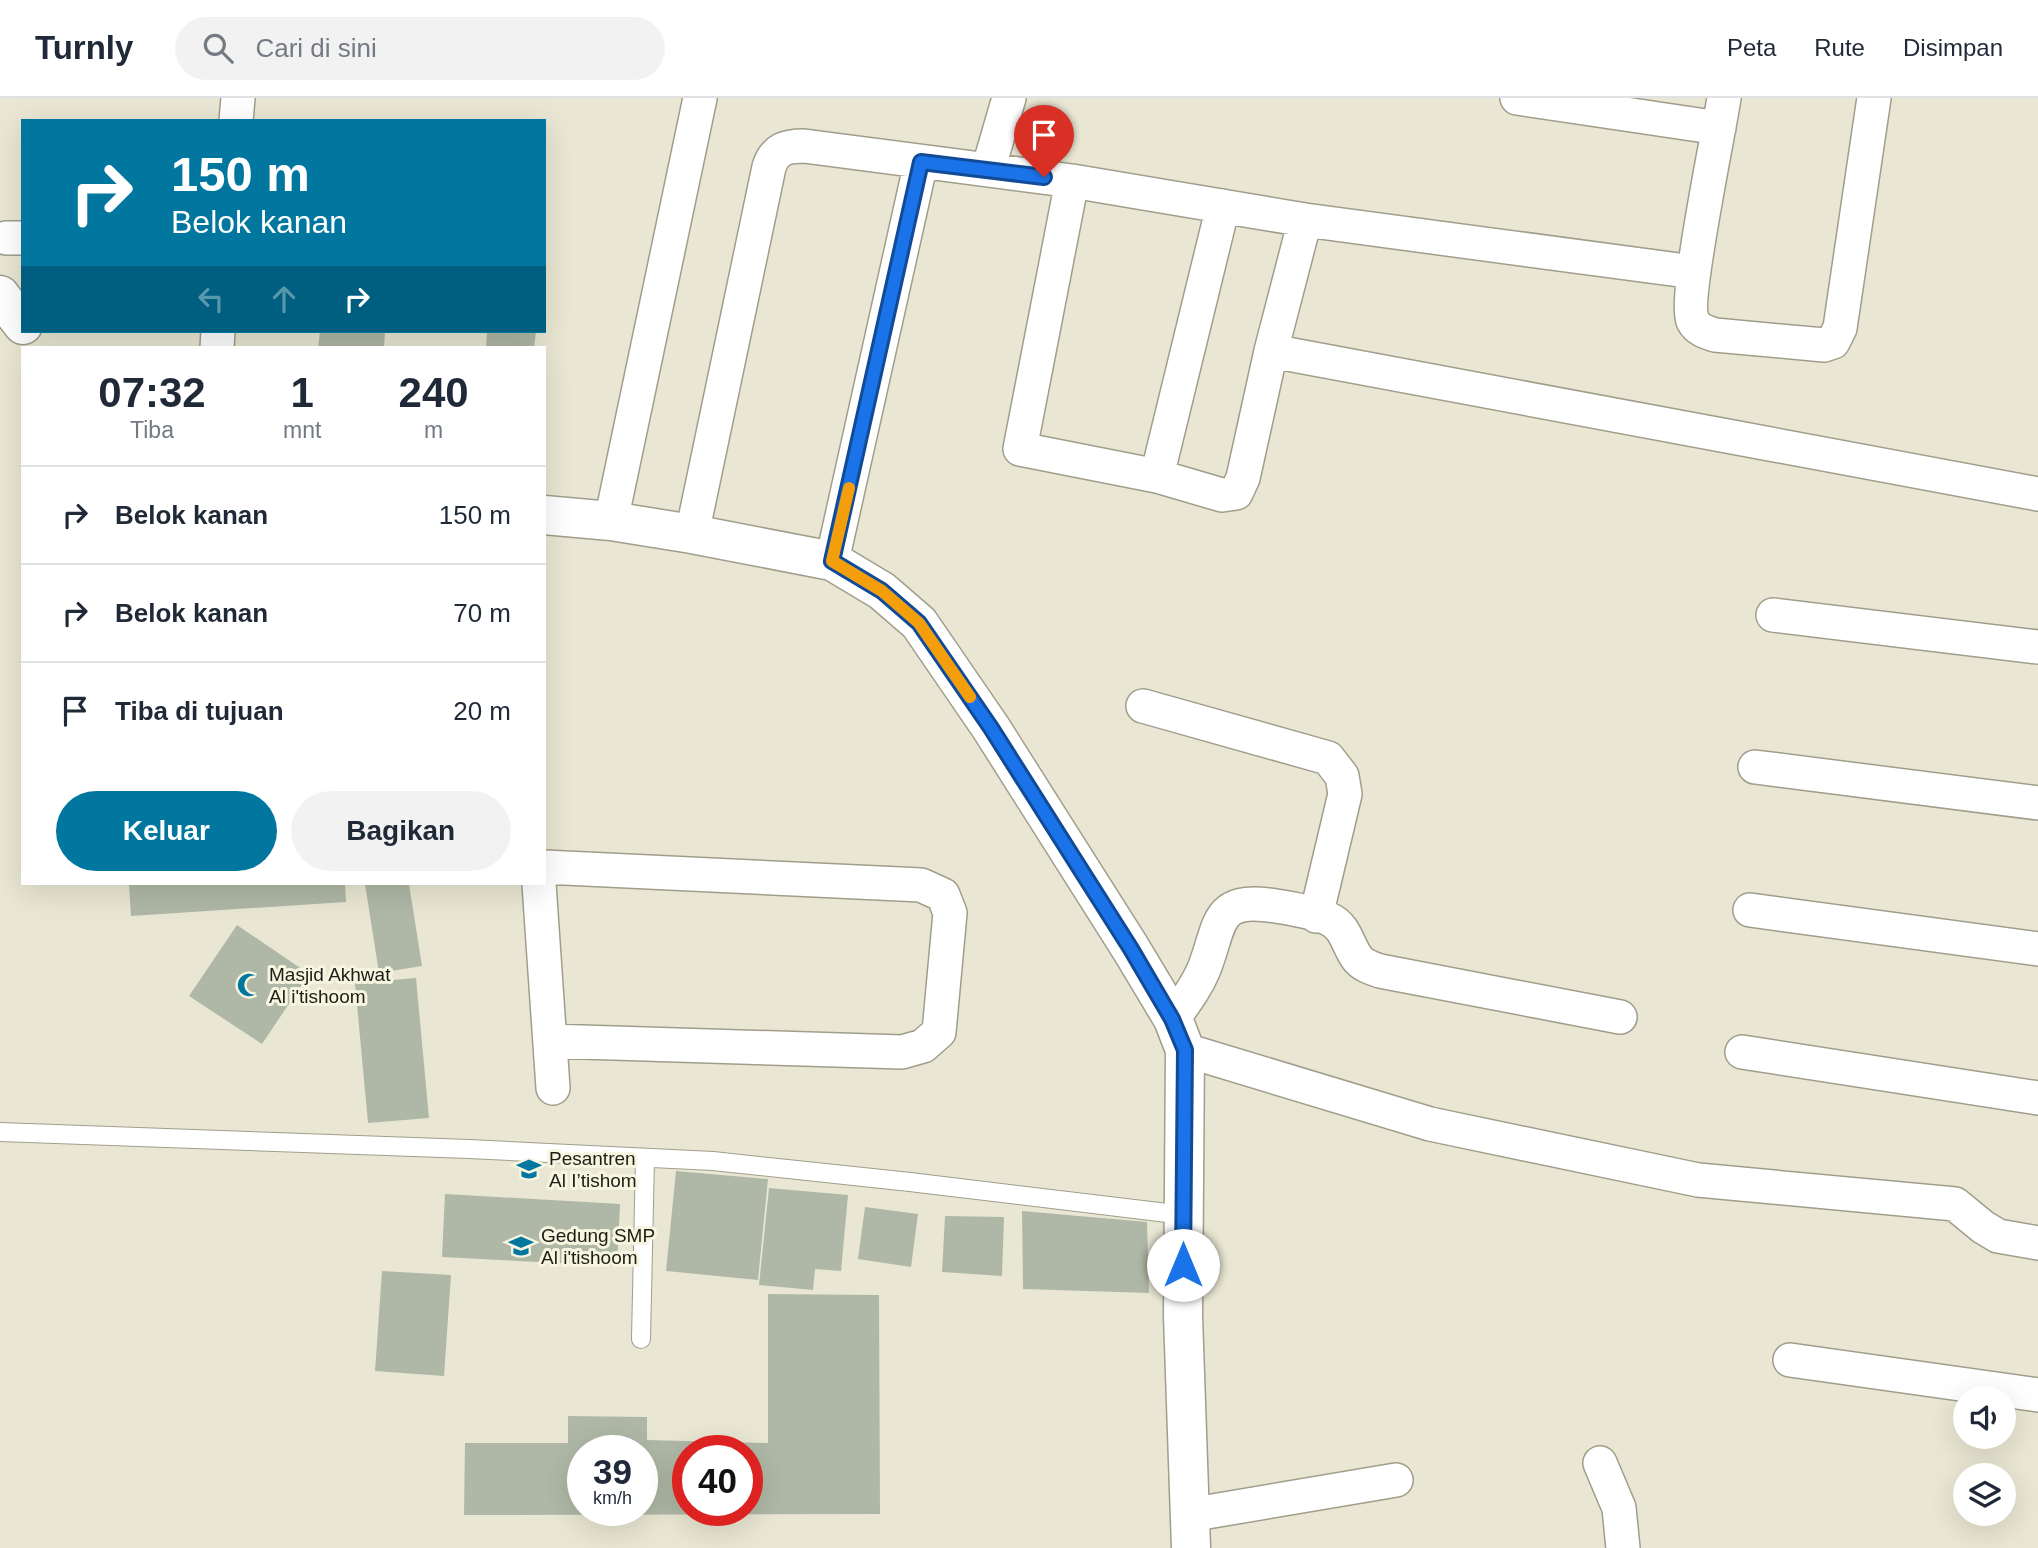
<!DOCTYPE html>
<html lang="id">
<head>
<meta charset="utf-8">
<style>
  :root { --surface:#fff; --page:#f2f2f3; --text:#1f2937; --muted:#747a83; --line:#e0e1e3; --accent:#0177a0 }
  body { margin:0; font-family:Helvetica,sans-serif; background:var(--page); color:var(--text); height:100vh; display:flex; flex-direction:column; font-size:26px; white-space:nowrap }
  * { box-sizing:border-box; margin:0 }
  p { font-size:23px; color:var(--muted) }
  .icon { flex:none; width:38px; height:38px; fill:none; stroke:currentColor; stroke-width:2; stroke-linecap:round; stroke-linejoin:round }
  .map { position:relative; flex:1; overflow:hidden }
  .panel { position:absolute; left:21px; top:248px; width:525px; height:539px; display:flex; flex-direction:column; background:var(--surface); border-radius:0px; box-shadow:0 7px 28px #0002 }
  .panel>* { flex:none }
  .hud { position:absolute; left:21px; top:21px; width:525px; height:214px; border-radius:0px; box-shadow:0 7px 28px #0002; background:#0177a0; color:#fff; overflow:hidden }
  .controls { position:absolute; left:1953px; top:1288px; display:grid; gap:14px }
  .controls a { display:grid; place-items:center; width:63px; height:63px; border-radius:50%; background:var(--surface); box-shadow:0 7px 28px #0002; font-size:35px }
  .speed { position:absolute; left:567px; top:1337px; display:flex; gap:14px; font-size:35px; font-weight:700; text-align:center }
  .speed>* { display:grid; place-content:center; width:91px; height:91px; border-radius:50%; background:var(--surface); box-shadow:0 7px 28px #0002; line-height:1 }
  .speed small { font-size:18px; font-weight:400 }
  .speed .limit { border:10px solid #d22; background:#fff; color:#111 }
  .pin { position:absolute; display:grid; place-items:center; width:60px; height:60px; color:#fff; margin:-72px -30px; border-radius:50% 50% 50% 0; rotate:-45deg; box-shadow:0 0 7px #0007 }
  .pin .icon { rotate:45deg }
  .me { position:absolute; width:77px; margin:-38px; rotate:0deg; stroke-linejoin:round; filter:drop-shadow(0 0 5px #0008) }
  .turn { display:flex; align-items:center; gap:24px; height:147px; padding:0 35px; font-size:32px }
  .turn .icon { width:91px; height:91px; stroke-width:2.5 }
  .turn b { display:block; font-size:49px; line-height:60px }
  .lanes { display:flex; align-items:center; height:66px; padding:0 35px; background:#0003; justify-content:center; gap:35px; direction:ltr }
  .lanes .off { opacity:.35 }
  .eta { display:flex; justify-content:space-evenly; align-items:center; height:119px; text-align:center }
  .eta b { font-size:42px; font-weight:800; line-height:49px }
  .primary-button { display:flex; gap:14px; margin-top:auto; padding:14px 35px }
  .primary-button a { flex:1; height:80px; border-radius:42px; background:var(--accent); color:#fff; font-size:28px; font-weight:800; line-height:80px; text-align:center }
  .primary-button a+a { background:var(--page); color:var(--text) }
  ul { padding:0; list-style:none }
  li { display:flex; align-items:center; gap:21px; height:98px; padding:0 35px; border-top:2px solid var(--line) }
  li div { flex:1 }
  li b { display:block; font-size:26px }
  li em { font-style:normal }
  header { display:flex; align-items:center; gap:42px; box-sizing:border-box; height:98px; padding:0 35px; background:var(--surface); border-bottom:2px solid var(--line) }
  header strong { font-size:33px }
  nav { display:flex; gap:38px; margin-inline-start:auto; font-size:24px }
  .search { width:490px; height:63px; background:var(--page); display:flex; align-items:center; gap:18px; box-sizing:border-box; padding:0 24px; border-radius:38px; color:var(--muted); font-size:26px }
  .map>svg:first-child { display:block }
</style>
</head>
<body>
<header>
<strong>Turnly</strong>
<div class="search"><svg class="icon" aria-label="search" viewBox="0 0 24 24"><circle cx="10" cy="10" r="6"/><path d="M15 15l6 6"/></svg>Cari di sini</div>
<nav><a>Peta</a><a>Rute</a><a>Disimpan</a></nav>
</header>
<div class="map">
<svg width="2038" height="1450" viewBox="0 0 2038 1450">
  <rect width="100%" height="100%" fill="#e9e7d3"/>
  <path fill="#afb8a6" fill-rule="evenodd" d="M320,233h65l-1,17h-66z
    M487,233h49l-2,17h-48z
    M129,786h216l1,18 -215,14z
    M365,786h44l13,82 -43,7z
    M237,827l72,49 -47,70 -73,-48z
    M416,880l13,140 -61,5 -13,-140z
    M676,1073l92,8 -10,101 -92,-9z
    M769,1090l79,7 -7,76 -26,-2 -2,21 -54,-5z
    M445,1096l175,10 -3,62 -175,-9z
    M865,1109l53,7 -7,53 -53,-8z
    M1022,1113l125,11 2,71 -126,-4z
    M945,1118l59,1 -2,59 -60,-4z
    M382,1173l69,4 -7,101 -69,-5z
    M768,1196l111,1 1,219 -416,1 1,-72h103v-27l79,1v23l121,3zM583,1353h59v59h-59zM688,1353h59v59h-59z"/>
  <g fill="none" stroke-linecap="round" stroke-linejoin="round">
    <g stroke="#a09e8b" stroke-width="20">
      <path id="service" d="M0,1034l469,17 244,12 197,21 274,33
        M641,1241l4,-181"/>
    </g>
    <g stroke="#a09e8b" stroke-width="36">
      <path id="minor" d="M1517,0l202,30
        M1724,0c-5,34 -41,203 -31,223 5,9 13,11 22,14l109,10 9,-3 7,-14 34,-230
        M236,23l2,-23
        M988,72l21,-72
        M1072,83l-52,268 137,27 65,19 14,-2 7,-15 28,-127 34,-131
        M6,140h17
        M217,250l1,-17
        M1271,253l767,143
        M1157,378l66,-270
        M611,423l89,-423
        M692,436l77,-367c6,-18 17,-21 35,-21l268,35 233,39 389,52
        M832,463l89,-399
        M1773,517l265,32
        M1143,608l185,52 14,18 3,18 -29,122
        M1755,669l283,36
        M544,769l377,18 22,10 7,18 -11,119 -16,14 -21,6 -352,-11
        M539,786l14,204
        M1750,812l288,39
        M1173,921c12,-17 23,-31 31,-50 18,-46 10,-73 72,-63 17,3 38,6 53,13 17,8 18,25 28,39 5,7 14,10 23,13l240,46
        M1185,952l245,74 268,56 257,24 28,23 15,9 40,7
        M1742,954l296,46
        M1790,1262l248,35
        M1600,1365l19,45 4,40
        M1189,1417l207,-35"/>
    </g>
    <g stroke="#a09e8b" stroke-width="41">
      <path id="tertiary" d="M0,197l23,30
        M544,417l67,6 81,13 140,27 50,30 37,32 72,105 140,221 42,70 12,31 -2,266 8,232"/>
    </g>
    <use href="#service" stroke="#fff" stroke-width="18"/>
    <use href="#minor" stroke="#fff" stroke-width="33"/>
    <use href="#tertiary" stroke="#fff" stroke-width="38"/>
  </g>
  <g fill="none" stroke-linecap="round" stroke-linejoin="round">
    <g stroke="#114b97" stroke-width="18">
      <path id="route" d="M1044,79l-123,-15 -89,399 50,30 37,32 72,105 140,221 41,70 13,31 -2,215"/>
    </g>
    <use href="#route" stroke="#1a73e8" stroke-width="12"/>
    <path stroke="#f59e0b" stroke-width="12" d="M849,390l-17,73 50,30 37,32 51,74"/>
  </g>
  <defs>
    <g id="mosque-bare" transform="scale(1.89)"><path d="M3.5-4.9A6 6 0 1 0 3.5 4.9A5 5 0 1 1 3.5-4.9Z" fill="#0177a0" stroke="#f6f5e0" stroke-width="2.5" paint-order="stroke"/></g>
    <g id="school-bare" transform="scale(1.89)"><path d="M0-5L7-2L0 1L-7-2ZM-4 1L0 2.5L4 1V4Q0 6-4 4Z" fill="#0177a0" stroke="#f6f5e0" stroke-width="2.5" paint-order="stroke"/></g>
  </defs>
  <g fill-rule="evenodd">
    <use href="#mosque-bare" x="249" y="887"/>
    <use href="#school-bare" x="529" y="1071"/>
    <use href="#school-bare" x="521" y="1148"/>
  </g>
  <g text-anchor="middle" stroke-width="6" stroke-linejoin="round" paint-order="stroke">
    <g font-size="19" fill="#1e1d16" stroke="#f6f5e0" text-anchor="start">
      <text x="269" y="883">Masjid Akhwat<tspan x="269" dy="22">Al i'tishoom</tspan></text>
      <text x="549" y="1067">Pesantren<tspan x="549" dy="22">Al I’tishom</tspan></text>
      <text x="541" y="1144">Gedung SMP<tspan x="541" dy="22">Al i'tishoom</tspan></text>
    </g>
  </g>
</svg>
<div class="controls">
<a><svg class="icon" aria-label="sound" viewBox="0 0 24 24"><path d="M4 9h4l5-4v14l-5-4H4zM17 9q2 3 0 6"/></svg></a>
<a><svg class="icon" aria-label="layers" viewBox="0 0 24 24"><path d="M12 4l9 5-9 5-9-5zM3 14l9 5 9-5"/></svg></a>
</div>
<div class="speed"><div>39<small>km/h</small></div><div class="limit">40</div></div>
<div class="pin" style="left:1044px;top:79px;background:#d93025"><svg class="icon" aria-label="arrive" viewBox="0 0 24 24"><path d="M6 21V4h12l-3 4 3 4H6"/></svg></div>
<svg class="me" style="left:1183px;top:1167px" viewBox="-20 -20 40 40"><circle r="19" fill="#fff"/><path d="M0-13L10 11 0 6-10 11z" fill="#1a73e8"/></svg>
<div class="hud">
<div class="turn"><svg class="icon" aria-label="right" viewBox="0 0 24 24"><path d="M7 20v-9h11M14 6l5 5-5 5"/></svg><div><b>150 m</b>Belok kanan</div></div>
<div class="lanes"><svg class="icon off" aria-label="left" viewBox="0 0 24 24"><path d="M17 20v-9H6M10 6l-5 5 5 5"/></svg><svg class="icon off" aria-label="ahead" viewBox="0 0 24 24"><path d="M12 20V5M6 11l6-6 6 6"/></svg><svg class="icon" aria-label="right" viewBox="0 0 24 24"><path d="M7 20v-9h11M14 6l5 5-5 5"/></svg></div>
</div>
<section class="panel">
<div class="eta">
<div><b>07:32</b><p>Tiba</p></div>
<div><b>1</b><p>mnt</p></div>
<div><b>240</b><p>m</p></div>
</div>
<ul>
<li><svg class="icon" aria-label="right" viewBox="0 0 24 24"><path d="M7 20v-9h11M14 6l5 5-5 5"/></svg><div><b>Belok kanan</b></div><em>150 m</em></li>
<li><svg class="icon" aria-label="right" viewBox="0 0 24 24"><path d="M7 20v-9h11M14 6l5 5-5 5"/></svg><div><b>Belok kanan</b></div><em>70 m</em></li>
<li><svg class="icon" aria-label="arrive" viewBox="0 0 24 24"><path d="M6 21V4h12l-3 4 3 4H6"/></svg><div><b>Tiba di tujuan</b></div><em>20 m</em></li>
</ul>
<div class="primary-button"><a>Keluar</a><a>Bagikan</a></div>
</section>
</div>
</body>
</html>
